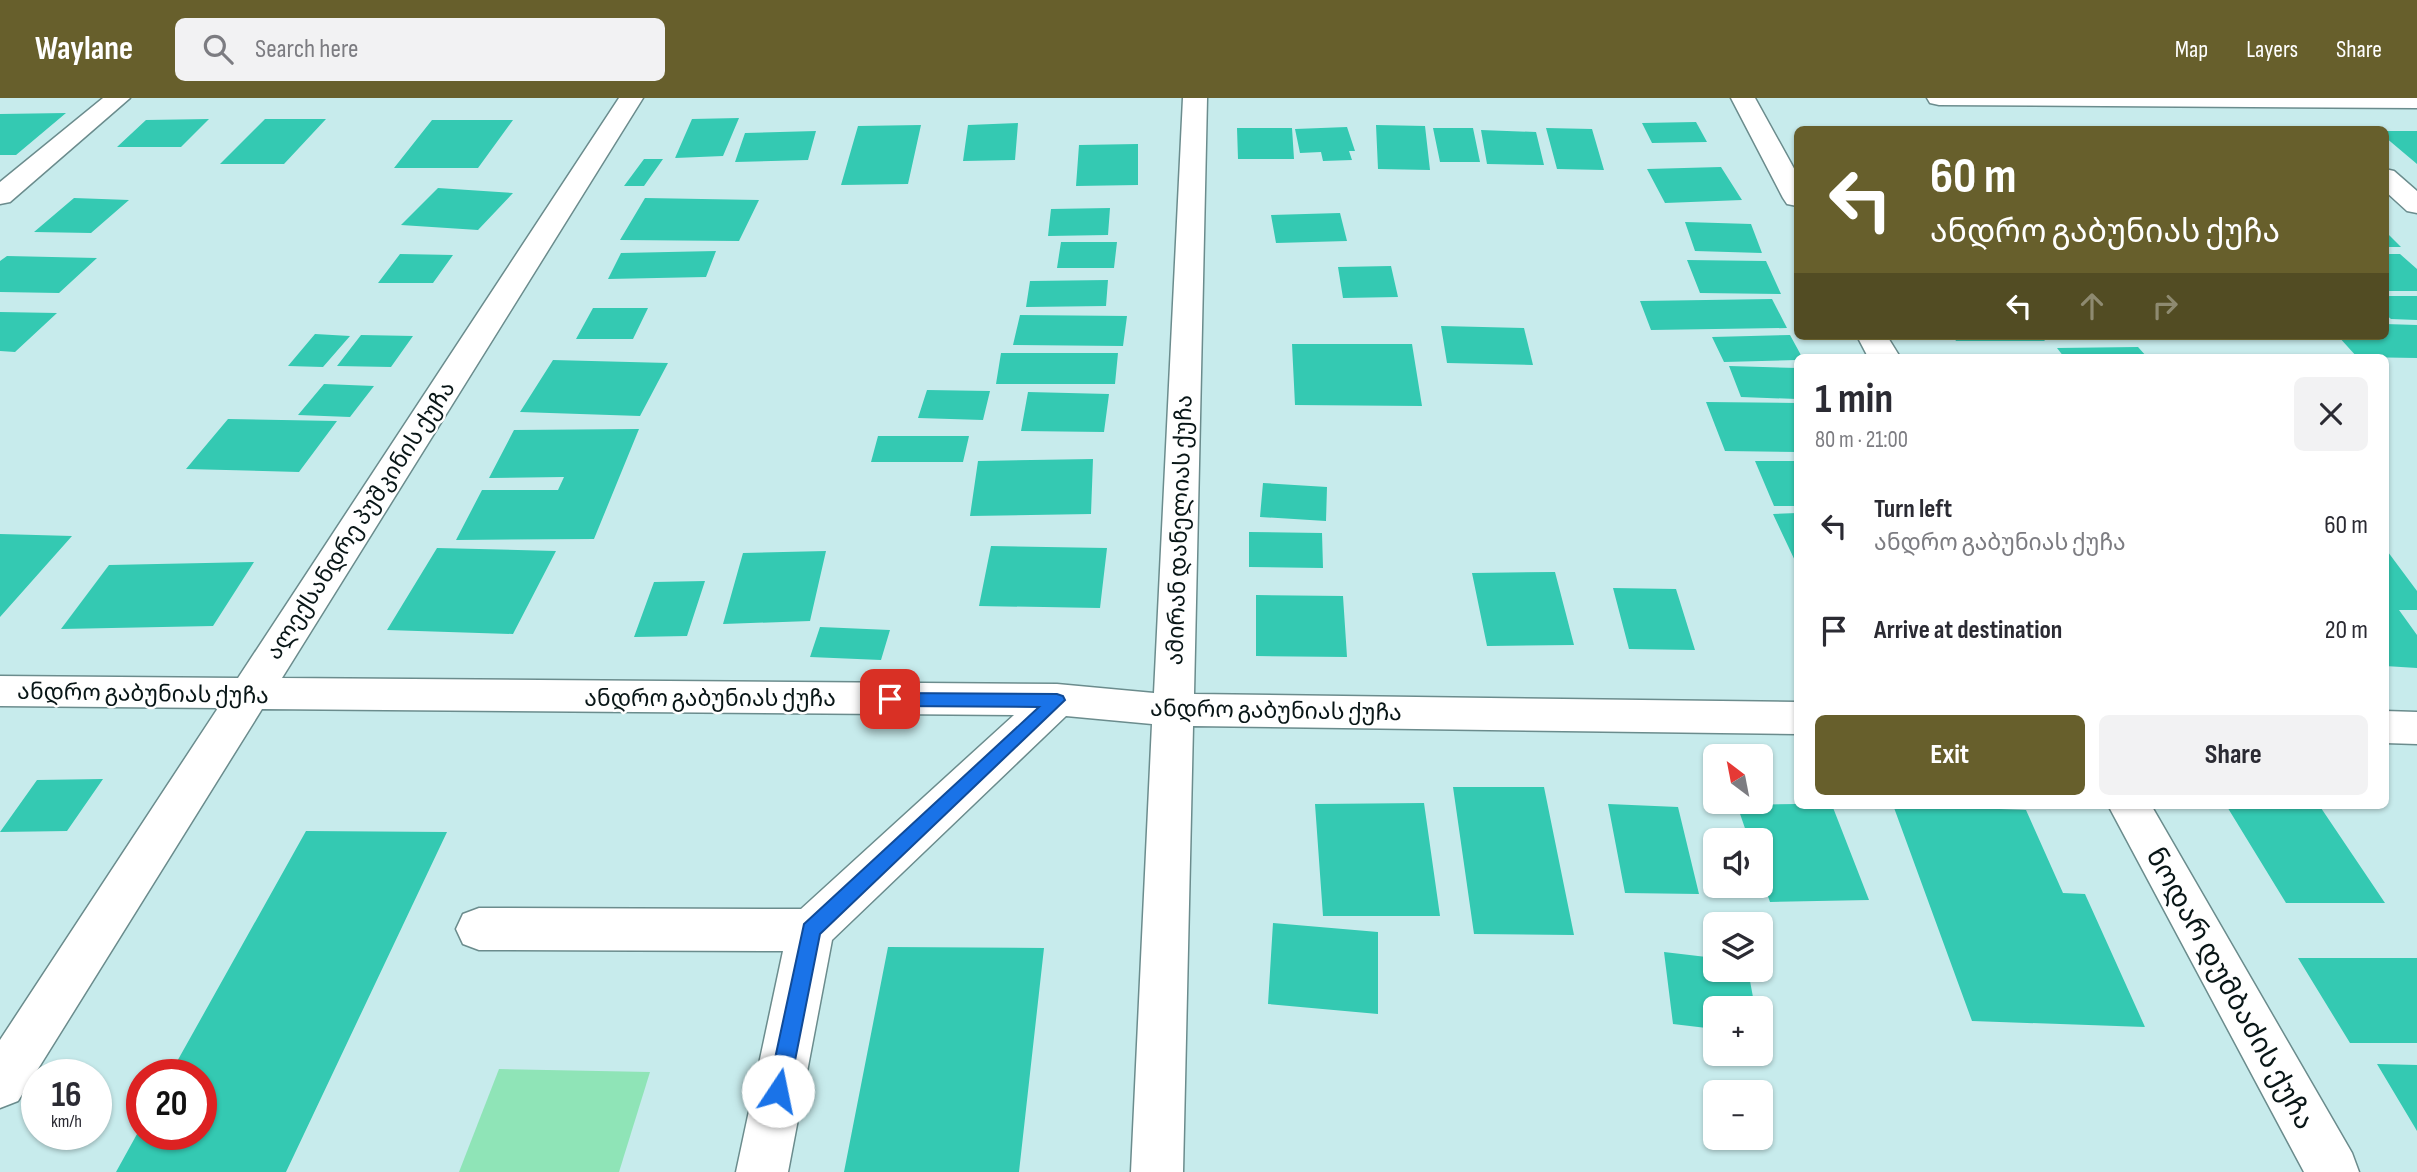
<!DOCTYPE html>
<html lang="en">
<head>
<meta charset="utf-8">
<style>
  :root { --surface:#fff; --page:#f2f2f3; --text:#2b2b33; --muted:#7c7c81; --accent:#675f2c }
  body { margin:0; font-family:"Sofia Sans Condensed","Noto Sans Georgian",sans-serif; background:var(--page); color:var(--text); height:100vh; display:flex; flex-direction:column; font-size:26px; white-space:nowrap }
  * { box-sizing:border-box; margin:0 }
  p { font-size:23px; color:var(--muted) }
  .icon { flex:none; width:38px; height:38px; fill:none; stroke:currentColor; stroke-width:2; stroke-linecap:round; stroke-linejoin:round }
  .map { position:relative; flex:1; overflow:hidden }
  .panel { position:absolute; left:1794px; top:256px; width:595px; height:455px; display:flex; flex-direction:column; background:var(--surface); border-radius:10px; box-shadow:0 2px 5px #0004 }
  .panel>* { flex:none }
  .hud { position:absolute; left:1794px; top:28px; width:595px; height:214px; border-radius:10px; box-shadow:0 2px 5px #0004; background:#675f2c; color:#fff; overflow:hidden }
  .needle { width:46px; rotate:328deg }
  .fabs { position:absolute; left:1703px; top:646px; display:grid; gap:14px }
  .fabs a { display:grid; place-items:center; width:70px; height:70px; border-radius:10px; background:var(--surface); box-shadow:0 2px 5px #0004; font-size:35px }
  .speed { position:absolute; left:21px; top:961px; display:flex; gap:14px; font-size:35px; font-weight:700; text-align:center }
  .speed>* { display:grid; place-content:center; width:91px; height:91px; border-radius:50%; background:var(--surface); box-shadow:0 2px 5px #0004; line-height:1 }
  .speed small { font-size:18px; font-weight:400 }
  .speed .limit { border:10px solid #d22; background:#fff; color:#111 }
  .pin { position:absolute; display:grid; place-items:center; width:60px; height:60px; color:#fff; margin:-30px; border-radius:14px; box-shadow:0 4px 10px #0006 }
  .me { position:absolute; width:77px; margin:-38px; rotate:11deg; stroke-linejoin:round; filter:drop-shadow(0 0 5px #0008) }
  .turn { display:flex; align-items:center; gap:24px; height:147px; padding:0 21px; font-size:32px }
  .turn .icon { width:91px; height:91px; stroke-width:2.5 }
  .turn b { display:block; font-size:49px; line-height:60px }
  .lanes { display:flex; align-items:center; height:66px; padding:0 21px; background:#0003; justify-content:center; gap:35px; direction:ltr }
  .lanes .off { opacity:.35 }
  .round { display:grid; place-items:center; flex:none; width:74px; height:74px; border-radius:10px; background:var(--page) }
  .overview { display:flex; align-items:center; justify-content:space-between; height:119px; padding:0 21px }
  h1 { font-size:42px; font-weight:700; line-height:52px }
  .action { display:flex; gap:14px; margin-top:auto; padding:14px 21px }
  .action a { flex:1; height:80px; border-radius:10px; background:var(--accent); color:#fff; font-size:28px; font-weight:700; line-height:80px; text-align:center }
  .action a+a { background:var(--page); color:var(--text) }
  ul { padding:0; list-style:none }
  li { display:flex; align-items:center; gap:21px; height:105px; padding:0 21px }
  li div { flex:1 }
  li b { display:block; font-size:26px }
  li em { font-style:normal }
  header { display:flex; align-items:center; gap:42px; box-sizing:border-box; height:98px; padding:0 35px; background:var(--accent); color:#fff }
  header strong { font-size:33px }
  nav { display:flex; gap:38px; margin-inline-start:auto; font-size:24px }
  .search { width:490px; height:63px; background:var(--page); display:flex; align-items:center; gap:18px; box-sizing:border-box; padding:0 24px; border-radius:10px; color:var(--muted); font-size:26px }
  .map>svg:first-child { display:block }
</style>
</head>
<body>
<header>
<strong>Waylane</strong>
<div class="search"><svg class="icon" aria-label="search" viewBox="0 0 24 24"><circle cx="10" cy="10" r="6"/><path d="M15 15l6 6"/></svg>Search here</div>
<nav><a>Map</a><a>Layers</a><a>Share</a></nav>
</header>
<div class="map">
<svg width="2417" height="1074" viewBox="0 0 2417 1074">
  <rect width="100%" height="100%" fill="#c7ebec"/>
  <path fill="#8fe4b7" d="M499,971l151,3 -31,100h-160z"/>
  <path fill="#34c9b2" d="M66,15l-50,42h-16v-41z
    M739,20l-16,38 -48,2 17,-39z
    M209,21l-28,28h-64l29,-27z
    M265,21h61l-42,45h-64z
    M432,22h81l-35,48h-84z
    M1696,24l11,20 -55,1 -10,-20z
    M1018,25l-3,37 -52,1 5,-36z
    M921,27l-13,59 -67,1 17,-59z
    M1376,27l49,1 5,44 -52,-1z
    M1347,29l8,24h-6l3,9 -29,1 -2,-9 -21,1 -5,-24z
    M1237,30h55l2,31h-56z
    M1433,30h40l7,34h-40z
    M1546,30l46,1 12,41 -47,-1z
    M1481,32l55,2 8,33 -57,-1z
    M816,33l-8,29 -73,2 10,-29z
    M2385,33h32v33l-32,-27z
    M1138,46v41l-62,1 3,-41z
    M644,61h19l-19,27h-20z
    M1721,69l21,33 -77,3 -18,-34z
    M438,90l75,5 -35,37 -77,-5z
    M74,100l55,2 -38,33 -57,-1z
    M645,100l114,2 -20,41 -119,-1z
    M1110,110l-2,27 -60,1 3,-27z
    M1340,115l7,28 -71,2 -5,-28z
    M1685,124l66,2 11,29 -67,-2z
    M2385,133l16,16h-16z
    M1061,144h56l-3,26h-57z
    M716,153l-10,26 -98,2 13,-26z
    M400,156l53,1 -20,28h-55z
    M2385,156h15l17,15v22h-32z
    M7,158l90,2 -38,35 -59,-1v-31z
    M1687,162l79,1 15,33 -81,-1z
    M1391,168l7,31 -55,1 -5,-31z
    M1108,182l-2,26 -80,1 4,-26z
    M2385,198h32v24l-26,-1 -6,-5z
    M1772,201l15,29 -136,2 -11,-29z
    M593,210h55l-15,31h-57z
    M0,214l57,1 -42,39 -15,-1z
    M1020,217l107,1 -4,30 -110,-1z
    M2385,226l32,1v33l-60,-1 -19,-21h47z
    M1441,228l83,2 9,37 -86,-2z
    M315,236l35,2 -27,31 -35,-1z
    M361,237l52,1 -22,31 -54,-1z
    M1790,237l12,22h-5v3l-73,2 -12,-25z
    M1953,238h88l4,5h-89z
    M1292,246h120l10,62 -127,-1z
    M2138,249l9,10h-83l-7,-9z
    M1001,255h117l-3,31h-119z
    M553,262l115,3 -28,53 -120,-4z
    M1729,268l68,2v31l-56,-2z
    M324,286l50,2 -24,31 -52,-2z
    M927,292l63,1 -7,29 -65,-2z
    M1028,294l81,2 -5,38 -83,-1z
    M1706,304l91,1v49l-72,-1z
    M228,321l109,2 -38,51 -113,-3z
    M639,331l-45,110 -138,1 26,-50h76l6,-13 -75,1 25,-48z
    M878,338h91l-6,26h-92z
    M1093,361l-2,55 -121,2 8,-55z
    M1755,363h42v45h-23z
    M1263,385l64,4 -1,34 -66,-4z
    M1797,415v52l-24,-51z
    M1249,434l73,1 1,35 -74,-1z
    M0,436l72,2 -72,81z
    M991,448l116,2 -7,60 -121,-2z
    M437,450l119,3 -43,83 -126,-4z
    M2385,450l32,43v19h-18l18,25v33l-32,-2z
    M826,453l-16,70 -87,3 20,-71z
    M254,464l-41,64 -152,3 48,-64z
    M1555,474l19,73 -87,1 -15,-73z
    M705,483l-18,55 -53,1 20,-55z
    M1613,490l63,1 19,61 -66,-1z
    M1256,497l87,1 4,61 -91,-1z
    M820,529l70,3 -9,30 -71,-3z
    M103,681l-36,52 -67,1 37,-52z
    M1453,689h91l30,148 -100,-1z
    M1424,705l16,113h-117l-8,-112z
    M1608,706l70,3 21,87 -74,-1z
    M1797,706l35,1 37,95 -99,2 -10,-28v-34h-11l-12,-35z
    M1893,707l133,5 37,83 22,1 60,133 -173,-6z
    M2226,707h93l66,98h-99z
    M306,733l141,1 -161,340h-170l26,-47v9h59v-60h-31z
    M1273,825l105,9v82l-110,-10z
    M888,849l156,1 -25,224h-175z
    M1664,854l51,6v12h33l7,38h-40v21l-42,-5z
    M2298,860h119v85h-67z
    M2377,966l40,1v66z"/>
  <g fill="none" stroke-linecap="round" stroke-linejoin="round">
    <g stroke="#6b8c8d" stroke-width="3">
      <path id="minor" d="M103,0h27l-120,104 -10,2v-22z
        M619,0h24l-361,580 775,6 97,9 29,-595h24l-13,596 603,8v32l-604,-8 -10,446h-52l21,-448 -86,-8 -234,224 -44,232h-52l47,-221 -304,-1 -16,-6 -7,-15 7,-15 16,-6 322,1 213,-194 -752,-6 -244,392 -18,7v-68l218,-332 -218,-2v-30l238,2z
        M1731,0h24l42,76v32l-10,-2 -4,-6z
        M1927,0h490v10l-478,-3 -9,-2z
        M2385,71l9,2 23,20v22l-10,-2 -22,-20z
        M1857,238h30l13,21h-32z
        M2385,613l32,1v32l-32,-1z
        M2108,707h43l201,348 7,19h-55z"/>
    </g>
    <use href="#minor" fill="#fff" fill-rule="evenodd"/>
  </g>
  <path fill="#1a73e8" stroke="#114b97" stroke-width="2" d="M890,595l167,1 6,2 2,4 -245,234 -31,157 -3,7 -8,3 -7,-3 -3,-7 36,-167 235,-217 -149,-1 -6,-2 -3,-5 3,-4z"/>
  <g text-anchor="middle" stroke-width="5" stroke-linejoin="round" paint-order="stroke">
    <g font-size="23" fill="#091617" stroke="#fff">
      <text transform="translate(360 422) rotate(-57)" y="8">ალექსანდრე პუშკინის ქუჩა</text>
      <text transform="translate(1179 432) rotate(-88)" y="8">ამირან დანელიას ქუჩა</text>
      <text transform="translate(143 595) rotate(1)" y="8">ანდრო გაბუნიას ქუჩა</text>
      <text x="710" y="608">ანდრო გაბუნიას ქუჩა</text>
      <text transform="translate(1276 612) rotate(1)" y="8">ანდრო გაბუნიას ქუჩა</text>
    </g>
    <g font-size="28" fill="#091617" stroke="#fff">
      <text transform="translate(2231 890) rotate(61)" y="10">ნოდარ დუმბაძის ქუჩა</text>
    </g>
  </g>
</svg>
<div class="fabs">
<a><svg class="needle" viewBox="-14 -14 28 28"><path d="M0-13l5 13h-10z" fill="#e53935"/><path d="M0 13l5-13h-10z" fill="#7c7c81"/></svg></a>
<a><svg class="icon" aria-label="sound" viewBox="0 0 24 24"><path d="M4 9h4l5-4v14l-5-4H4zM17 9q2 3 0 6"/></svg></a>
<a><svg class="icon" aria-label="layers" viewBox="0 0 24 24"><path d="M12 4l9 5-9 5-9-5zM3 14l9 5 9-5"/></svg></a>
<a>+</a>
<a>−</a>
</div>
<div class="speed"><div>16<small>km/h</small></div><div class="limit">20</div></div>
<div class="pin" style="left:890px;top:601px;background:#d93025"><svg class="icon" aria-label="arrive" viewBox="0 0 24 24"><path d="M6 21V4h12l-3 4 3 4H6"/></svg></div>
<svg class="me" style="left:778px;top:993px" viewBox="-20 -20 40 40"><circle r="19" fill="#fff"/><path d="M0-13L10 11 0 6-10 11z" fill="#1a73e8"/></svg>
<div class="hud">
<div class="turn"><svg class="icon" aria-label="left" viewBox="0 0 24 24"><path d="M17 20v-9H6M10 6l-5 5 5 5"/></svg><div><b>60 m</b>ანდრო გაბუნიას ქუჩა</div></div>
<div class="lanes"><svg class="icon" aria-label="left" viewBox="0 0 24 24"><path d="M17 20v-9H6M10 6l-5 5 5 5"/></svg><svg class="icon off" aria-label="ahead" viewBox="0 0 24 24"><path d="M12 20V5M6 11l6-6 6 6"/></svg><svg class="icon off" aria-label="right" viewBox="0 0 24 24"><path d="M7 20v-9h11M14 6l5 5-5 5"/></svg></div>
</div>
<section class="panel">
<div class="overview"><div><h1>1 min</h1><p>80 m · 21:00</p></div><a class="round"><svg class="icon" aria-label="close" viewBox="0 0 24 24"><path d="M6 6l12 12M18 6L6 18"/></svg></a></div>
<ul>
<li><svg class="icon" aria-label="left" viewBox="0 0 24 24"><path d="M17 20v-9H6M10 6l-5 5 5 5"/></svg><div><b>Turn left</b><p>ანდრო გაბუნიას ქუჩა</p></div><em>60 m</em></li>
<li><svg class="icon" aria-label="arrive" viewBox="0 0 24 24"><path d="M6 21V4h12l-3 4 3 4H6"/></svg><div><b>Arrive at destination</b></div><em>20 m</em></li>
</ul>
<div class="action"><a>Exit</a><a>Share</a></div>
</section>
</div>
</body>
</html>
